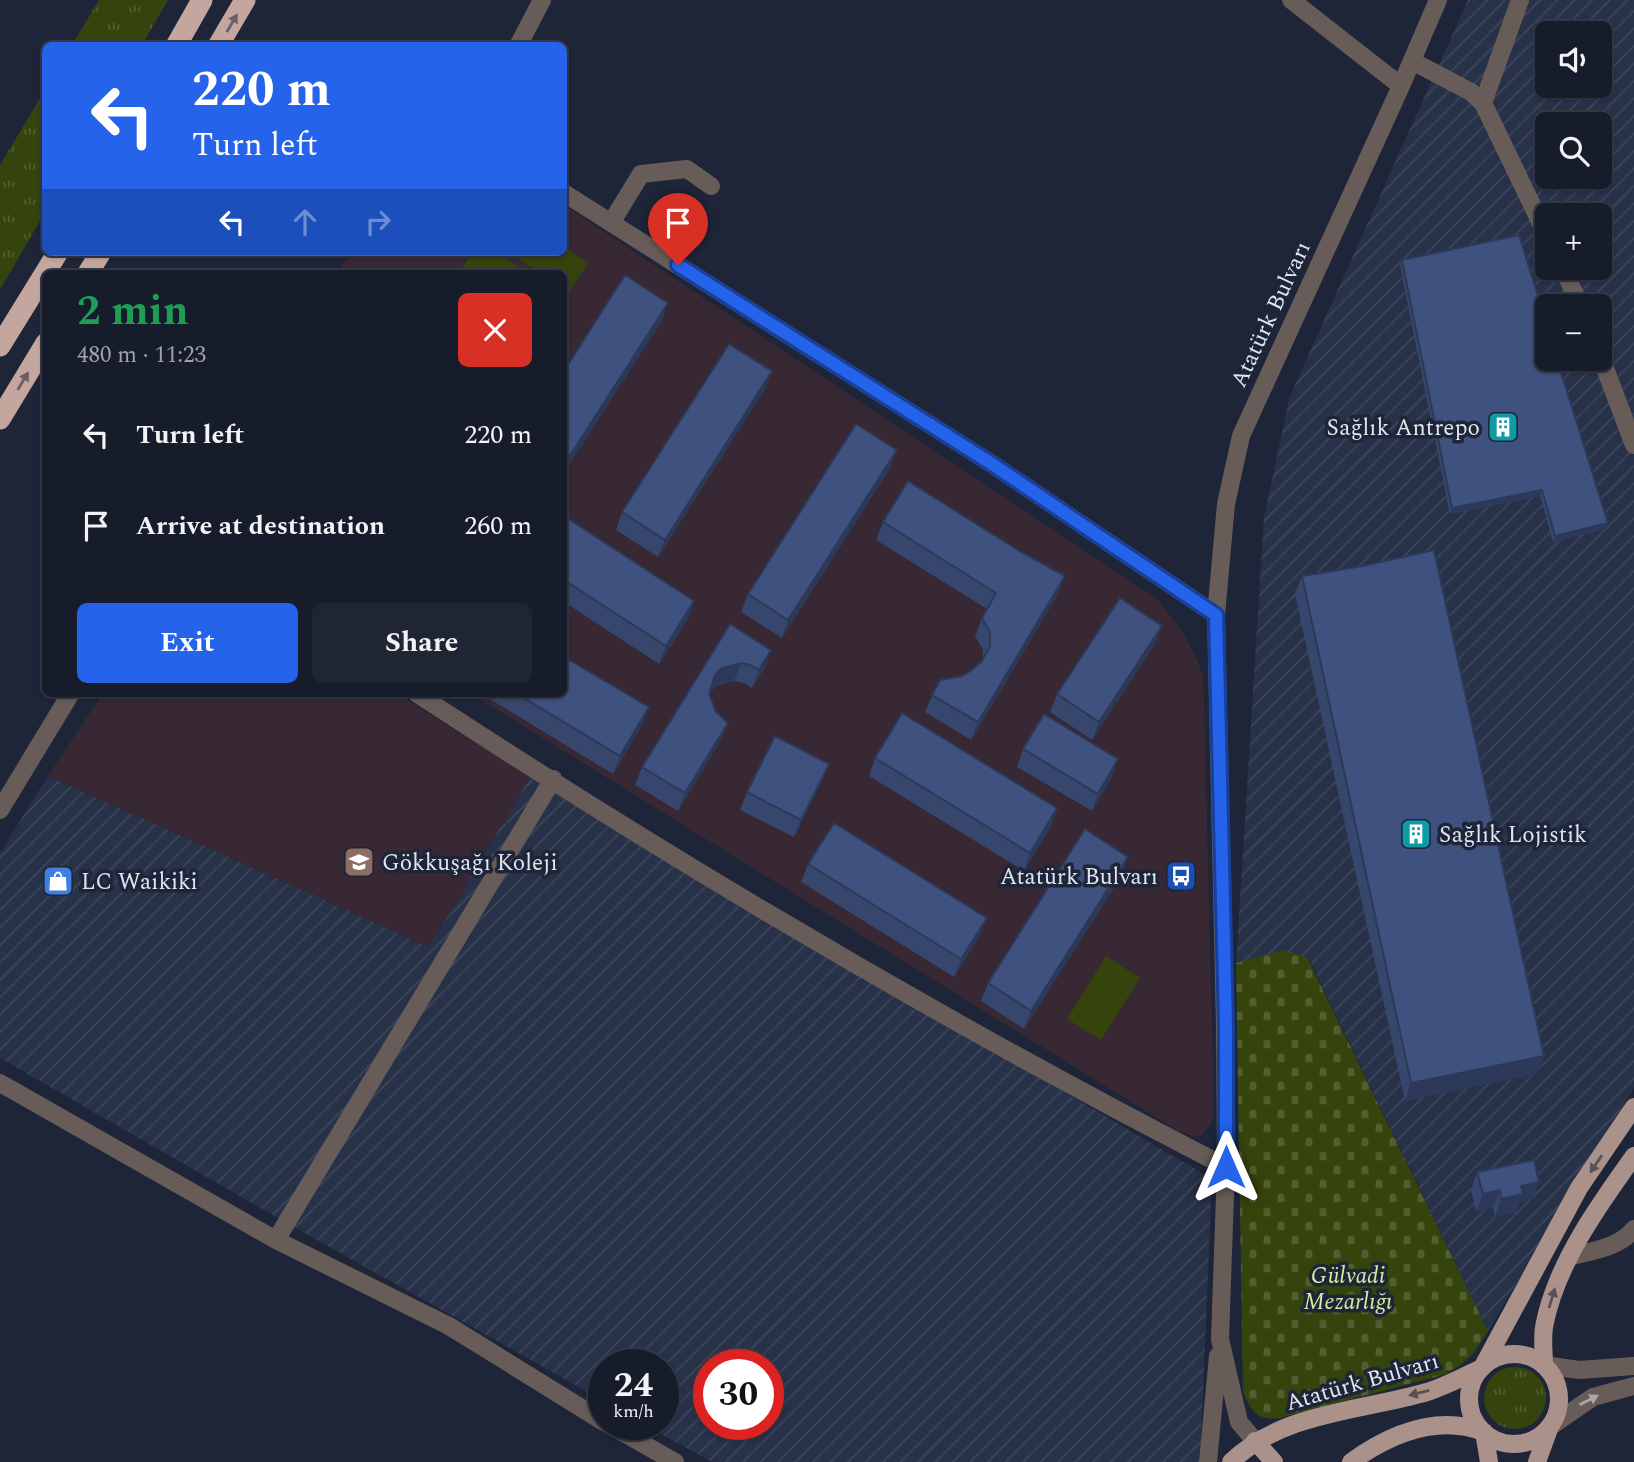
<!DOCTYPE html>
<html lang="en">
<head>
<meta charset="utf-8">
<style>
  :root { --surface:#161c2a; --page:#1f2532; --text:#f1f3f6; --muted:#9ea1a8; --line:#353a47; --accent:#2563eb }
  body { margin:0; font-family:Spectral,serif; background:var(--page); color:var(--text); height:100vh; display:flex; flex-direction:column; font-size:26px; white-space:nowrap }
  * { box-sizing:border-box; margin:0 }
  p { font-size:23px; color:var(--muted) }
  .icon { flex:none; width:38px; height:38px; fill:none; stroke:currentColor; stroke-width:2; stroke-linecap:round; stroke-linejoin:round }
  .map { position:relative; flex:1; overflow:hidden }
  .details { position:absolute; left:42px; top:270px; width:525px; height:427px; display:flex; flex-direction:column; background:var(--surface); border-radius:10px; box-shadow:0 2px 5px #0004,0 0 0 2px var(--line) }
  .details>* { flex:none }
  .guide { position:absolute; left:42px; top:42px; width:525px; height:214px; border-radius:10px; box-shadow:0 2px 5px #0004,0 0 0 2px var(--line); background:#2563eb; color:#fff; overflow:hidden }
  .fabs { position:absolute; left:1535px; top:21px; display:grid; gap:14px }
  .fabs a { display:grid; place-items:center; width:77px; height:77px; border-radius:10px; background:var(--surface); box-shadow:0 2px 5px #0004,0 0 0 2px var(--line); font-size:35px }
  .speed { position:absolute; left:588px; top:1349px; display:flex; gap:14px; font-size:35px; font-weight:700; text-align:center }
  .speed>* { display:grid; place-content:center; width:91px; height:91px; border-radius:50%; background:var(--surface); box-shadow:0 2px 5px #0004,0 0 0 2px var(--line); line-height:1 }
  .speed small { font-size:18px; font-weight:400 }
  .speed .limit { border:10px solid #d22; background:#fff; color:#111 }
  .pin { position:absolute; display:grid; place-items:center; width:60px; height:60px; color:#fff; margin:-72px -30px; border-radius:50% 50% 50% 0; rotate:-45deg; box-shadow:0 0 7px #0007 }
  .pin .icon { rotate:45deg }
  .me { position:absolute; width:77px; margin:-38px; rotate:0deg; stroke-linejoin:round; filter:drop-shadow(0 0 5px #0008) }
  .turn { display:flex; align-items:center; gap:24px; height:147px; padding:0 35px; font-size:32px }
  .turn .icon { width:91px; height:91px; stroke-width:2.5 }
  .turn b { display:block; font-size:49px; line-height:60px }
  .lanes { display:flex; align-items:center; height:66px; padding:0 35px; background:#0003; justify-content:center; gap:35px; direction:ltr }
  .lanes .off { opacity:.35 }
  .round { display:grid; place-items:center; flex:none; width:74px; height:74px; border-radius:10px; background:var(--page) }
  .headline { display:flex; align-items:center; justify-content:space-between; height:119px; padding:0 35px }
  h1 { font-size:42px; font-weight:700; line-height:52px; color:#1e9e55 }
  .action { display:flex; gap:14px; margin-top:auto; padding:14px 35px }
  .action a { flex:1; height:80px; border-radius:10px; background:var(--accent); color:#fff; font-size:28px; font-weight:700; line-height:80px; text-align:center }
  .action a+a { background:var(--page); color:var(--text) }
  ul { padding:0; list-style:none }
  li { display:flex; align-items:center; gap:21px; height:91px; padding:0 35px }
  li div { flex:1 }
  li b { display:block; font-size:26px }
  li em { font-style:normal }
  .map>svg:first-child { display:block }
</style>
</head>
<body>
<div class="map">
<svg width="1634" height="1462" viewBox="0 0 1634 1462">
  <defs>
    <pattern id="industrial-furrows" width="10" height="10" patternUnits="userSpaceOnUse" patternTransform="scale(1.75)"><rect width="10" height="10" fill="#273148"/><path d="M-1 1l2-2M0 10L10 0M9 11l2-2" fill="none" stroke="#3c455a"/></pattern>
    <pattern id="grass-tufts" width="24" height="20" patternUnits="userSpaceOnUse" patternTransform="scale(1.75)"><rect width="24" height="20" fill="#35430d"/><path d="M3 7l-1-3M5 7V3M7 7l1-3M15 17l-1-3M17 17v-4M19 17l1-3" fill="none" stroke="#525e31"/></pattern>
    <pattern id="cemetery-stones" width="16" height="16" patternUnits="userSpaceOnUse" patternTransform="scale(1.75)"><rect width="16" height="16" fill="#35430d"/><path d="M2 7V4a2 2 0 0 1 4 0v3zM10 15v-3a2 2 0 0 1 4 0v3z" fill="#525e31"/></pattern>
  </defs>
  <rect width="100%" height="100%" fill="#1e2538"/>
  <path fill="url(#industrial-furrows)" fill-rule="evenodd" d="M1468,0h166v1088l-146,243 -180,-374 -72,6 28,-446 26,-121zM1547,33h53v53h-53zM1547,124h53v53h-53zM1547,215h53v53h-53zM1547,306h53v53h-53z
    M48,776l381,170 101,-169 682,402 -12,283h-488l-67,-37 18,-1v-59h-59v36l-328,-184 -276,-159v-205zM709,1365h59v59h-59z"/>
  <path fill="#372834" d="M564,205l594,395 25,32 15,30 5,16 1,22 10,412 -3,12 -9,11 -7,2 -17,-6 -708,-438h94v-420h-227l14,-21h213z
    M103,693h293l134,84 -101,170 -381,-171z"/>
  <path fill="url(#grass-tufts)" d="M99,0h69l-26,45h-70z
    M45,90v122l-45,78v-125z
    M1484 1398a31 31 0 1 1 62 0a31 31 0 1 1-62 0Z"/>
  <path fill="url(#cemetery-stones)" d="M1284,950l23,7 181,374c-14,22 -21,33 -45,44l-163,43c-23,3 -28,-6 -37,-26l-7,-429z"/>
  <path fill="#35430d" d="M564,247l24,16 -19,29 -5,-4v-15h-24l-26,-17 3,-4h47z
    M473,252h23l31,21h-68z
    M1106,956l34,22 -39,62 -34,-21z"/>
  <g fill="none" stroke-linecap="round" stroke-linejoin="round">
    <path stroke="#685c59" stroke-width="18" d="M1291,0l110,86
      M518,46l24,-46
      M1412,61l59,31 12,11 64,133
      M1483,103l37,-103
      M564,193l428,271 224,151
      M611,223l30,-49 46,-5 24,17
      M1563,268l17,38
      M1600,355l34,90
      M416,693c262,172 532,331 810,474
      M0,810l71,-117
      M0,1083l276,157 173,86 155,96
      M276,1240l277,-461
      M1569,1257c21,-6 50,-9 65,-28
      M1544,1365l35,5 55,-4
      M608,1424l67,38
      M1551,1426l42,-29 41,-11
      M1255,1441l-16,-19 -19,-83 6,-172 -1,-141 -9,-411 10,-111 15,-68 160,-350 37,-86
      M1208,1462l10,-106"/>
    <path stroke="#aa918a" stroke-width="18" d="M1469 1399a45 45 0 1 1 90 0a45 45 0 1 1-90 0Z
      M1544,1365c0,-12 -2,-25 0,-38 11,-61 54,-121 90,-171
      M1482,1368l97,-180 55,-81
      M1484,1432l5,30
      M1255,1441l19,21
      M1231,1462c51,-50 131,-51 196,-70 19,-6 37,-16 55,-24
      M1351,1462c39,-28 86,-48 133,-30
      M1537,1462l12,-33"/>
    <path stroke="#c4a69e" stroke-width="21" d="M176,46l26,-46
      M218,46l27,-46
      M88,273l13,-21
      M0,346l58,-94
      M0,419l46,-76"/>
  </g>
  <path fill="#36466c" d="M1402,260l206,263 -2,6 -53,13 -13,-46 -90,18 -50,-248z
    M765,389l-107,168 -42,-27 6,-18z
    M897,450l-7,18 -108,170 -41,-26 7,-18z
    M564,516l130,85 -6,18 -29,45 -95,-62z
    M883,522l175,72 -87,146 -46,-28 7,-17 40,-25 9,-8 2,-4v-8l-8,-14 7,-18 5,-9 -111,-69z
    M1302,576l242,480 -7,18 -132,27 -110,-507z
    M730,624l41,26 -6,17 -13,21 -8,-5 -10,-2 -18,5 -6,6 -1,2 12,46 -43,71 -43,-26 7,-18z
    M1155,644l-63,96 -42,-28 7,-18z
    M480,693h84l78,32 -29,49z
    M1023,749l89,28 -20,34 -75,-44z
    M875,758l182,50 -6,18 -27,45 -155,-95z
    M829,764l-7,17 -28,56 -54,-27 7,-18z
    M808,864l172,71 -26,42 -153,-95z
    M1122,875l-98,154 -43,-28 7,-18z
    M1477,1172l56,27 -13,3 -4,10 -21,5 -2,-9 -17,4 -5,-22z"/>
  <path fill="#2c3958" d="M668,303l-6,18 -98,152v-8z
    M772,371l-7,18 -107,168 7,-17z
    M897,450l-7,18 -108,170 6,-18z
    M1542,490l-2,6 -90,18 2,-6z
    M1608,523l-2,6 -53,13 2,-6z
    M1065,576l-7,18 -87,146 7,-18z
    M694,601l-6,18 -29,45 7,-18z
    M1162,626l-7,18 -63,96 7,-18z
    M771,650l-6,17 -13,21 7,-18z
    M741,663l-7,18 -18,5 -7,7 6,-18 7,-7z
    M649,707l-7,18 -29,49 7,-18z
    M728,723l-7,17 -43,71 7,-18z
    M1118,759l-6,18 -20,34 6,-17z
    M829,764l-7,17 -28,56 7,-17z
    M1057,808l-6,18 -27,45 6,-18z
    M1128,857l-6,18 -98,154 7,-18z
    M987,918l-7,17 -26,42 7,-18z
    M1544,1056l-7,18 -132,27 6,-18z
    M1539,1182l-6,17 -13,3 -4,10 -21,5 6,-18 20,-13z
    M1500,1190l-7,18 -17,4 7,-18z"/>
  <path fill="#3f517e" stroke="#2c3958" stroke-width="2" d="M1519,235l28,90v34h10l51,164 -53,13 -13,-46 -90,18 -50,-248z
    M625,275l43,28 -104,162v-94z
    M729,344l43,27 -107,169 -43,-28z
    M856,424l41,26 -109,170 -40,-26z
    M908,481l113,71 44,24 -87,146 -46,-27 8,-15 22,-4 10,-6 9,-8 9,-15v-15l-8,-14 14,-25 -113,-71z
    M564,516l130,85 -28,45 -102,-66z
    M1434,550l110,506 -133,27 -109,-507 61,-10z
    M1120,598l42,28 -63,96 -42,-28z
    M730,624l41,26 -12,20 -9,-5 -9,-2 -19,5 -7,7 -6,19 7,18 12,11 -43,70 -43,-26z
    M564,657l85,50 -29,49 -104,-63h48z
    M902,713l155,95 -27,45 -155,-95z
    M1044,714l74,45 -20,35 -75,-45z
    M775,736l54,28 -28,56 -54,-28z
    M834,823l153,95 -26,41 -153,-95z
    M1085,829l43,28 -97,154 -43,-28z
    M1534,1160l5,22 -18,4 2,8 -22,5 -1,-9 -17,4 -6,-22z"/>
  <defs><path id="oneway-solid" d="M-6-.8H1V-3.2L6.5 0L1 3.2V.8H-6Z" transform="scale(1.75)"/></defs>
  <g fill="#695f66">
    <use href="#oneway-solid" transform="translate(232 23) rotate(-60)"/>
    <use href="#oneway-solid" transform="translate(23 381) rotate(-59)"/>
  </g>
  <g fill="#565059">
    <use href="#oneway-solid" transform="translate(1596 1164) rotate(124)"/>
    <use href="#oneway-solid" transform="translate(1552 1298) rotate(-73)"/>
    <use href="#oneway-solid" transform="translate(1419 1393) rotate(166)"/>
  </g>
  <use fill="#a9a7ad" href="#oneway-solid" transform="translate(1589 1400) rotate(-27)"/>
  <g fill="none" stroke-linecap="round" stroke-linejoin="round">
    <g stroke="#184099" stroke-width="18">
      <path id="route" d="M678,265l314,199 224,151 10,411v141"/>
    </g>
    <use href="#route" stroke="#2563eb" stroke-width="12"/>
  </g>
  <defs>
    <g id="building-square" transform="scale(1.575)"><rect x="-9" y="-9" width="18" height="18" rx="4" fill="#0f9aa8" stroke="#1e2538"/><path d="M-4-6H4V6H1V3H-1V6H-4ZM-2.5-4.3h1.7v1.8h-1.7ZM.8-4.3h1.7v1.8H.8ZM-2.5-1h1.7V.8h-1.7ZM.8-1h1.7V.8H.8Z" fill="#fff"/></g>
    <g id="school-square" transform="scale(1.575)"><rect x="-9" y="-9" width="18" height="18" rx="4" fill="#8d6e63" stroke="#1e2538"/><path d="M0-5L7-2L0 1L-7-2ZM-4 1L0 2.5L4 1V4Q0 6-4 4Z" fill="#fff"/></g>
    <g id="bus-square" transform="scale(1.575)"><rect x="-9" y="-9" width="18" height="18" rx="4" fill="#1a4fb4" stroke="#1e2538"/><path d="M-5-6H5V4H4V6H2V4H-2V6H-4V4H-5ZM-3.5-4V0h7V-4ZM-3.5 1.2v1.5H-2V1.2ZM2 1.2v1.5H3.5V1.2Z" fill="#fff"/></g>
    <g id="shop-square" transform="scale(1.575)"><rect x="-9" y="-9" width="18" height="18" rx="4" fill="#3f7fe0" stroke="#1e2538"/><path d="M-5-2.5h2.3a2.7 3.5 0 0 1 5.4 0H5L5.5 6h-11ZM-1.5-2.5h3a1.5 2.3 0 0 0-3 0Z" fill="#fff"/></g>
  </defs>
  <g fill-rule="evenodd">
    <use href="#building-square" x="1503" y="427"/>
    <use href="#building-square" x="1416" y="834"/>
    <use href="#school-square" x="359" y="862"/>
    <use href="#bus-square" x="1181" y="876"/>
    <use href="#shop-square" x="58" y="881"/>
  </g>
  <g text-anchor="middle" stroke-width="7" stroke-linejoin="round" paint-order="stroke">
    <g font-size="23" fill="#dfe5f1" stroke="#1e2538">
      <text transform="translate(1270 314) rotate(-65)" y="8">Atatürk Bulvarı</text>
      <text transform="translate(1362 1381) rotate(-16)" y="8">Atatürk Bulvarı</text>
    </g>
    <g font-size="23" fill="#dfe5f1" stroke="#1e2538" text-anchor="start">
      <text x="1480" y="435" text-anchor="end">Sağlık Antrepo</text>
      <text x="1439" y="842">Sağlık Lojistik</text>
      <text x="382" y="870">Gökkuşağı Koleji</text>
      <text x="1158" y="884" text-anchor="end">Atatürk Bulvarı</text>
      <text x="81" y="889">LC Waikiki</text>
    </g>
    <g font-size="23" font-style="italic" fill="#d4ee9d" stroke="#1e2538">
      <text x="1348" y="1283">Gülvadi<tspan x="1348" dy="26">Mezarlığı</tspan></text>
    </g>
  </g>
</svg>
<div class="fabs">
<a><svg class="icon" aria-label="sound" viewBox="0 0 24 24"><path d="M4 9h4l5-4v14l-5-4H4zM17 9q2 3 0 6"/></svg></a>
<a><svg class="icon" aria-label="search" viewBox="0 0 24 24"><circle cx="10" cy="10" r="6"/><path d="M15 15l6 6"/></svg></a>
<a>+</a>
<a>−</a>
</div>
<div class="speed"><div>24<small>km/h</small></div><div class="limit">30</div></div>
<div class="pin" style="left:678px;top:265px;background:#d93025"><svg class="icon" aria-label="arrive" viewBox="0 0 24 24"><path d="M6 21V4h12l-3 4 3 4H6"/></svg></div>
<svg class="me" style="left:1226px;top:1167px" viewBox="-20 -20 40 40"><path d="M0-17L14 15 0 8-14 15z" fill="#2563eb" stroke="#fff" stroke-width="4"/></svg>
<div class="guide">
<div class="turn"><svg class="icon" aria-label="left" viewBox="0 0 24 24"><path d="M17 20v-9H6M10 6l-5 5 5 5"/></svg><div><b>220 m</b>Turn left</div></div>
<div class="lanes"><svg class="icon" aria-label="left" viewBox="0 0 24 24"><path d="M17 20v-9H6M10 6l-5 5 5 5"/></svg><svg class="icon off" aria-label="ahead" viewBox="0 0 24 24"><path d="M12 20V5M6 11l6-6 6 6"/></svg><svg class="icon off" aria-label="right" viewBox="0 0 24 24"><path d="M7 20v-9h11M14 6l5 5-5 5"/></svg></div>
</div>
<section class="details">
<div class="headline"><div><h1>2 min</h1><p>480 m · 11:23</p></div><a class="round" style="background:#d93025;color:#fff"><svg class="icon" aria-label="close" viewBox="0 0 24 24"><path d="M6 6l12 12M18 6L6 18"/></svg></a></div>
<ul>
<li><svg class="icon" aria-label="left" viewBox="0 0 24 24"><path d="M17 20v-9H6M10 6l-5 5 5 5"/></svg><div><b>Turn left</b></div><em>220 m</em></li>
<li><svg class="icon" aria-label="arrive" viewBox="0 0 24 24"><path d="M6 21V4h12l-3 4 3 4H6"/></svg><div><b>Arrive at destination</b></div><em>260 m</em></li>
</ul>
<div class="action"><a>Exit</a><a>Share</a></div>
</section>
</div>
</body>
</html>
